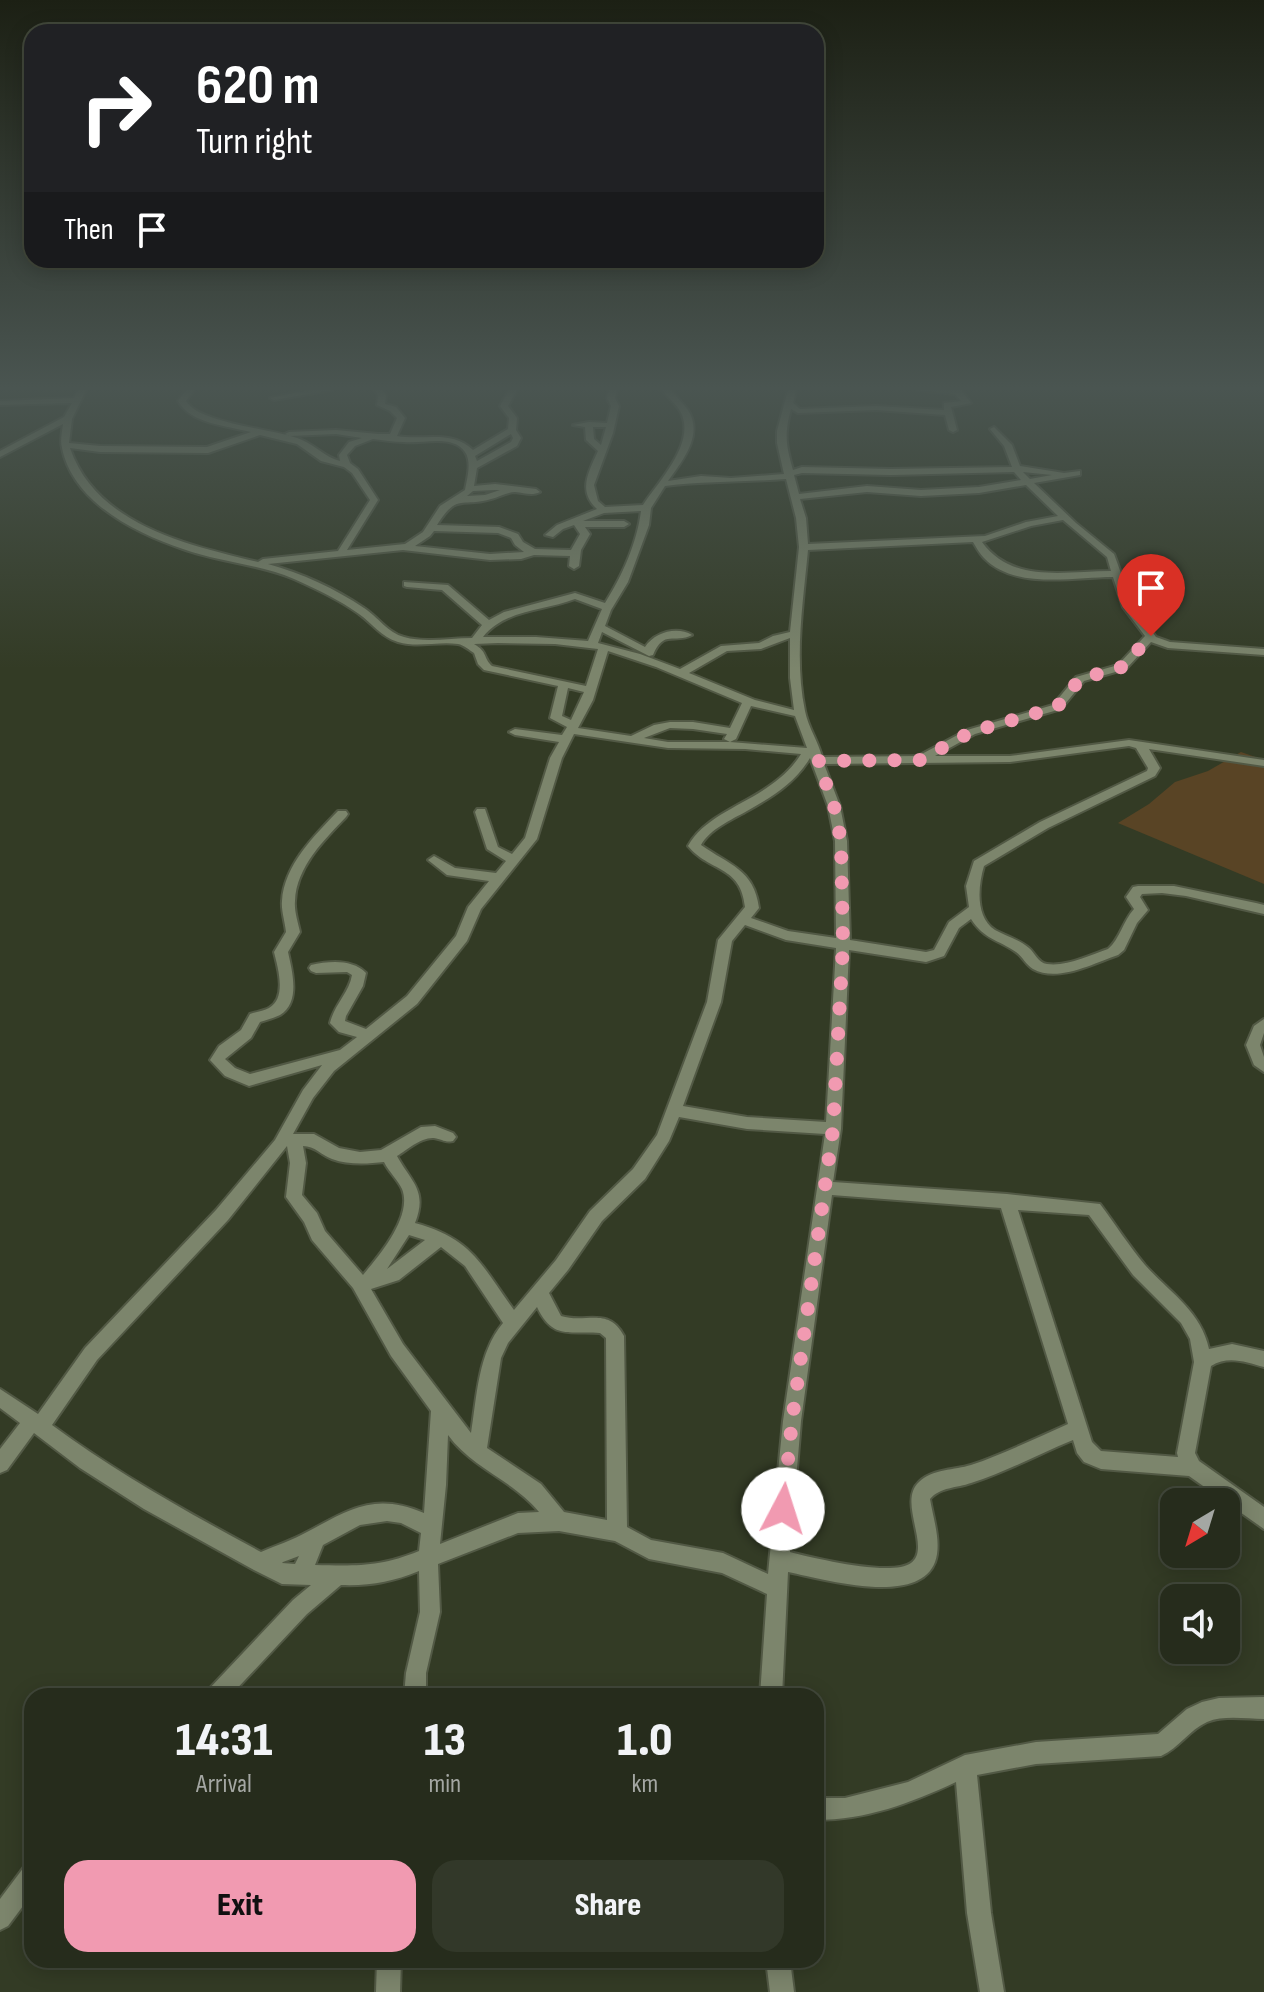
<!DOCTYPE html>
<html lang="en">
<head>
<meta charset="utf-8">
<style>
  :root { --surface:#262c1c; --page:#323829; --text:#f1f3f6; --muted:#a4a7a3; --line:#42483b; --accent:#f19ab1 }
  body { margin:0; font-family:"Sofia Sans Condensed",sans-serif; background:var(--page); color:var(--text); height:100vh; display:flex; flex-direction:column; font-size:30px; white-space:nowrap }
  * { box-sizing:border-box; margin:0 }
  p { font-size:26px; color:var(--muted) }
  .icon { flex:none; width:44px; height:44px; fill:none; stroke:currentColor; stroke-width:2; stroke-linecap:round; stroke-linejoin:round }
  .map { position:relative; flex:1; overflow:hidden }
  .panel { position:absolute; left:24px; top:1688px; width:800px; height:280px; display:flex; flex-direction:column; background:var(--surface); border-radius:24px; box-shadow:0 4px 20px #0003,0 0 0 2px var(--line) }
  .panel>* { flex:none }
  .guide { position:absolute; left:24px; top:24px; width:800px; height:244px; border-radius:24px; box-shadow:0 4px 20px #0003,0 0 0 2px var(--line); background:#202124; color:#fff; overflow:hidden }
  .needle { width:52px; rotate:218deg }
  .tools { position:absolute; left:1160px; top:1488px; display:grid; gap:16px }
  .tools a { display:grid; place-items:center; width:80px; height:80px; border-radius:16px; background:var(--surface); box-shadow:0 4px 20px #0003,0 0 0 2px var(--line); font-size:40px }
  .pin { position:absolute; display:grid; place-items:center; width:68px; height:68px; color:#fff; margin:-82px -34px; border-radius:50% 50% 50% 0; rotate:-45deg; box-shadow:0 0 8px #0007 }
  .pin .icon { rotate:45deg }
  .me { position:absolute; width:88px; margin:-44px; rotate:5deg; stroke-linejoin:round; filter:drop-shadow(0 0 6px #0008) }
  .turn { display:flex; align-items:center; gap:28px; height:168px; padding:0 40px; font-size:36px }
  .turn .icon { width:104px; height:104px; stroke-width:2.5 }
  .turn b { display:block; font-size:56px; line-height:68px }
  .then { display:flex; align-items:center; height:76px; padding:0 40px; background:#0003; gap:16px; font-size:30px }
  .eta { display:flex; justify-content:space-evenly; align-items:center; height:136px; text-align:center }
  .eta b { font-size:48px; font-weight:800; line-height:56px }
  .button { display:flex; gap:16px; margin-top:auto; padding:16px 40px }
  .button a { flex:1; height:92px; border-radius:24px; background:var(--accent); color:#111; font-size:32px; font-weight:800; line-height:92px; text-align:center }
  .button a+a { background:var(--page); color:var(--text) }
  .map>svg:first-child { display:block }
</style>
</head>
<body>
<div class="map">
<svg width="1264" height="1992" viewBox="0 0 1264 1992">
  <rect width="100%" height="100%" fill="#333b25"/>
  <path fill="#594425" d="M1241,752l23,8v124l-146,-61 31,-19 26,-22 33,-11z"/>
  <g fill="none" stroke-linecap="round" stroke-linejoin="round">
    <g stroke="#525945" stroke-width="4">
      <path id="minor" d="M78,390h8l-14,29 -3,24 31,3 107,1 44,-15c-23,-6 -60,-8 -73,-31l8,-11h8l-8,11c13,23 91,28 116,39 14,6 23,17 38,21l-1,-6 10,-13 13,-4 -26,-4 -47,2 -4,-2 4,-2 47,-2 42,4h12l7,-16 -7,-7 -13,-6 1,-9 -3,-6h8l3,6 -1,8 11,3 9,11 -8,18c27,5 54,-7 76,14l35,-21 1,-11 -9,-12 9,-16h8l-9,16 9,12 -1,12 5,8 -4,8 -40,22 -3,18 21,-2 41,5 4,3c-8,4 -15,1 -25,0 -7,0 -16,5 -24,7 -30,9 -33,-7 -54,26l62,2 19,7 5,8 12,7 36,1 9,-16 -6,-9 -11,4 -10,8 -8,-2 12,-10 40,-16c-20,-18 -8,-38 1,-58l-12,-11 -1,-13 -12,-2 16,-3 18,1 4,-17 -4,-8 2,-8h8l-2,8 4,8 -6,27 -19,52 4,16 7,6 38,-2c16,-24 51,-60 39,-90 -3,-9 -14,-17 -20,-25h9c5,7 12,13 17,20 16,25 -6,51 -20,71l33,-5 30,2 53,-4 -7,-31v-12l11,-41h8l-3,13 7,6 76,-3 68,4v-7l17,-2 -6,-7 -38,-4h44l10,13 -20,4 6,23 -4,2 -4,-2 -4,-15 -69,-5 -78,3 -7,-4c-7,26 -5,36 2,61l9,-3 89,2 121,-2 -8,-21 -14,-17 4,-2 18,18 8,21 44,7 16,-2v4l-46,8 42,40 38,31 19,52 23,31 14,5 94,7v6l-96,-7 -17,-6 -25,27 -42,12 -23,28 -86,25 -40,22h75l119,-16 135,20v6l-115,-17 11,19 -5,8 -107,52 -64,38c-6,20 -9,51 11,64 11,6 25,10 34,18 6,5 9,15 18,16 19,3 43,-9 61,-15 12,-10 15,-28 26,-40l-8,-12 7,-10 5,-1h36l82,17 8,2v9l-78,-18 -24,-3 -20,1 -2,3 8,13 -11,13 -13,27 -6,5c-24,8 -60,28 -85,14 -7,-4 -10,-12 -17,-17 -19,-13 -31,-12 -45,-33l-12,9 -15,28 -18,6 -77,-12 -8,179 -8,53 174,12 93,10c15,20 29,42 45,61 24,27 56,46 64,84l23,-5 32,7v16c-18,-5 -36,-12 -53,-1l-16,87 4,8 65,46v22l-75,-53 -88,-7 -17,-7 -7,-9 -4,-13c-34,14 -67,32 -102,43 -14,5 -31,4 -41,16 3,19 12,44 5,63 -17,45 -112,17 -147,10l-6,124h-22l7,-102 -45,-21 -73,-14 -34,-18 -56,-10 -41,2 -80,31 2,48 -14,61v23h-22l2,-23 14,-61 -1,-41c-27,11 -49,15 -78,14l-34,29 -77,82h-25l4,-7 84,-89 18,-15 -29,-1 -28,-14 -110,-61 -64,-41 -46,-35 -27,37 -7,3v-24l20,-26 -20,-15v-19l38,25 47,-66 131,-138 59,-70 28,-50 19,-25 -73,21 -24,-10 -15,-16 9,-14 22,-16 9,-16c6,-2 14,-3 19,-6 18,-10 9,-40 5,-56l12,-20c-1,-10 -5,-22 -4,-31 2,-36 33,-66 56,-90h8l2,3 -2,3c-21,22 -50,50 -51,84 -1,10 3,21 5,31l-12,20c4,19 13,50 -8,63 -6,3 -14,5 -20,7l-9,16 -26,21 10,9 15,6 90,-24 17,-13 -18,-5 -9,-9c4,-18 19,-30 22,-48l-5,-3 -31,1 -5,-2 -2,-3 2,-3c19,-4 41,-6 55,8l-3,13 -17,30 -1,5 21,8 41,-33 49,-60 12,-29 21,-26 -42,-6 -19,-15 6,-4 21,12 41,5 10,-12 -19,-12 -12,-37 2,-3h8l13,38 14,7 13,-16 25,-80 9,-16 -44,-7 -6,-3 6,-3 47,6 5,-8 -17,-9 8,-32 -74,-16 -6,-6 -4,-11c-5,-3 -10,-8 -16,-9 -20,-3 -40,4 -60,-2 -17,-5 -26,-19 -39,-28 -19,-14 -43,-25 -65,-35 -35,-15 -75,-17 -111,-30 -48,-16 -110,-47 -121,-101 -2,-7 0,-16 1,-24l-63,33v-6l64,-34 8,-14 -72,2v-4l74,-3zM593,427h13l-5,18 -7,-6zM511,434l2,4 -2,4 -34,19 -2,-5zM260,435l37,9 24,17 23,6 8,6 18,27 -32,51 -75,8 -5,3c-70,-17 -162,-37 -188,-114l30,4 108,1zM373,439c11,1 20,3 31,3 18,2 49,-8 61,10 7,10 2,27 0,38l-25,16 -17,26 -18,12 -58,6 31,-50 -20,-31 -8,-6 -3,-8 8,-9zM1014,472l7,8 -42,7 -58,3 -54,-4 -68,8 -5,-19 8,-2 89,2zM1023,472l29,3 -22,4zM786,479l10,39 3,29 -9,85 -17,4 -14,7 -38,3 -41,23 -40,-15 -42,-11 4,-11 47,24 4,-1c11,-26 21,-11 39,-20 -15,-9 -37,-3 -47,12l-40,-21 6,-16 17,-28 21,-57 2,-17 14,-22c40,-5 80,-4 121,-7zM1026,485l32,31 -32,6 -41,14 -177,8 -2,-26 -6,-19 67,-7 54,4 58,-3zM495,490h5l-15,5 -18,1 6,-5zM641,511c-4,32 -19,65 -36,92l-30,-10 -71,19 -15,8 -41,-35 -44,-3v4l3,1 35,3 40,35 -10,13c-21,0 -47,5 -68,-1 -16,-4 -26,-20 -40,-29 -28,-19 -63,-35 -96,-44l135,-14 87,10 31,-1 13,-4 36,1 -1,10 5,3 5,-3 2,-16 9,-16 -5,-7h39l5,-3 -5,-3h-41l21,-8zM1063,520l44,37 4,14c-45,0 -99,13 -129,-29l49,-16zM434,531l64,2 13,5 4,7 9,7 -34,2 -75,-8 15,-10zM973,542c3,5 7,12 11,16 31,32 90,19 129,19l10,30 22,29 -27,29 -42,12 -23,28 -86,25 -49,26 -96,1c-3,-14 -14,-30 -17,-46 -11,-53 -2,-108 3,-161zM575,599l27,10 -14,32 -52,-4h-53c22,-28 61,-26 92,-38zM790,638v40l4,32 -39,-10 -66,-27 38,-22 34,-2zM498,643l57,1 43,5 -12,37 -94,-20c-9,-8 -4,-14 -18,-22zM608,651l48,16 86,36 -12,25 -37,-6h-23l-16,3 -23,11 -53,-8 15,-28zM568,688l16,4 -13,28 -9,-4zM751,706l44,10 12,32 -77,-6 6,-3zM670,728l23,1 34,5 -3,5 6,3h-62l-24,-4zM574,734l94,14 77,1 56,5c-29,47 -91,52 -113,92 21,26 53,19 57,61l-27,33 -11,62 -50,133 -24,34 -43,42 -34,49 -42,50c-33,-45 -41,-71 -99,-87 13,-33 -4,-41 -18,-67 10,-6 24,-19 37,-18 8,1 11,5 19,3l3,-4 -3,-4 -18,-7 -14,1 -40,23 -21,2 -21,-4 -25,-14h-21l20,-36 21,-27 83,-67 50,-63 14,-32 56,-70 25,-81zM1129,746l7,2 12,20 -1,3 -107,51 -66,39 -8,25 3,21 -20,15 -15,28 -8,2 -76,-12 -3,-99 -7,-35 -16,-42 186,-2zM810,758l18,48 7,35 1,97 -48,-7 -37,-13 8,-10c-5,-39 -30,-43 -58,-63 9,-16 30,-25 46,-34 25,-14 48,-28 63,-53zM745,925l41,15 50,8 -10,174 -79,-5 -64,-11 38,-104 11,-61zM679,1117l68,12 78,5 -42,287 -15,153 -45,-21 -72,-13 -24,-13 -3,-191c-16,-30 -38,-12 -63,-20l-12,-23 19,-23 34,-49 43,-42 24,-38zM287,1146l3,17 -4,34 18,25 8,18 41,48 38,68 40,55 -7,102c-49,-21 -74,-4 -117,19 -14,8 -30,13 -46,20 -72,-39 -143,-78 -209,-127l45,-65 131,-140zM303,1146c12,0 18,9 29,13 16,6 35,5 52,3 5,10 14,18 18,27 11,27 -23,67 -39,86l-38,-44 -8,-18 -15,-18 4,-32zM832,1195l169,13 67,216c-32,14 -64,30 -97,41 -16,5 -39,4 -52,17 -22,20 13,66 -8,81 -19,14 -98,-5 -121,-11l11,-131zM1018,1210l71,5 44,60 48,48 9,16 4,23 -17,91 1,4 -77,-6 -9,-9zM409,1235l16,5 -38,29zM441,1247l24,19 38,57c-25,30 -26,73 -32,110l-68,-89 -32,-55 28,-9zM537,1307c16,34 33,23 63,26l6,5 1,182 -43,-8 -23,-28 -54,-36 14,-90 7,-15zM448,1435c24,33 66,46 91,77l-21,1 -78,31 6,-59zM387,1521l14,2 20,10 -2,18c-39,16 -63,15 -104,14l8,-20 37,-20zM299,1556l-4,8 -13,-1 1,-1z
        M309,390h23l-58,10 -4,-2z
        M1264,1019v14l-4,12 4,12v15l-10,-7 -8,-20 8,-19z
        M1264,1697v22c-18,0 -40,-4 -57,3 -18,8 -28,26 -46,34l-125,8 -59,11 14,138 13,79h-24l-13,-79 -11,-131c-45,21 -90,38 -140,38v-22h29l63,-16 57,-27 71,-13 122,-8 29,-25 15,-7 17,-4z
        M32,1864v30l-24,32 -8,4v-31l24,-32z
        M377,1960h24l-1,32h-24z
        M766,1960h24l4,32h-24z"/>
    </g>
    <use href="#minor" fill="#7c856c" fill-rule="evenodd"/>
  </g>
  <linearGradient id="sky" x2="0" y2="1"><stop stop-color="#1c2014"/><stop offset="0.58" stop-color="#4a5551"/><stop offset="1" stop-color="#4a5551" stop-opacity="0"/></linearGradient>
  <rect width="1264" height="669" fill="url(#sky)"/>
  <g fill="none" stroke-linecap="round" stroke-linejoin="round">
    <path stroke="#f19ab1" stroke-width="14" stroke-dasharray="0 25.2" d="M783,1509l9,-88 41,-292 10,-185 -2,-103 -7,-35 -16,-45 102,-1 51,-28 86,-25 23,-28 42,-12 29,-31"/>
  </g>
</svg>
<div class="tools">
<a><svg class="needle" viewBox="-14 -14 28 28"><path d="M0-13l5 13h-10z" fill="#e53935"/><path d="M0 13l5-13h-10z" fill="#a4a7a3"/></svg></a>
<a><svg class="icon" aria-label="sound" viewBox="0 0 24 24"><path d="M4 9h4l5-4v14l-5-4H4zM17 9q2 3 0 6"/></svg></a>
</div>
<div class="pin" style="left:1151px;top:636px;background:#d93025"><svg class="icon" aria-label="arrive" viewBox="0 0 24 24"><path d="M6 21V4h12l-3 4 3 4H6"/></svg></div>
<svg class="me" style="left:783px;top:1509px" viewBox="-20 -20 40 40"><circle r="19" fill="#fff"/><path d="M0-13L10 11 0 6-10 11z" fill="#f19ab1"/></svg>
<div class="guide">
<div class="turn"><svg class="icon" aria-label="right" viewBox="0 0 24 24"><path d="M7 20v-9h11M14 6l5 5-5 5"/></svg><div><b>620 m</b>Turn right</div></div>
<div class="then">Then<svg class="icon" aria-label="arrive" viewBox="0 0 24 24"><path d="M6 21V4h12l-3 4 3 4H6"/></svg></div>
</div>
<section class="panel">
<div class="eta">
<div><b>14:31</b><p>Arrival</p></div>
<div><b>13</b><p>min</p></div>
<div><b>1.0</b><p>km</p></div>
</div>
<div class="button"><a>Exit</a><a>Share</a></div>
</section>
</div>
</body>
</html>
